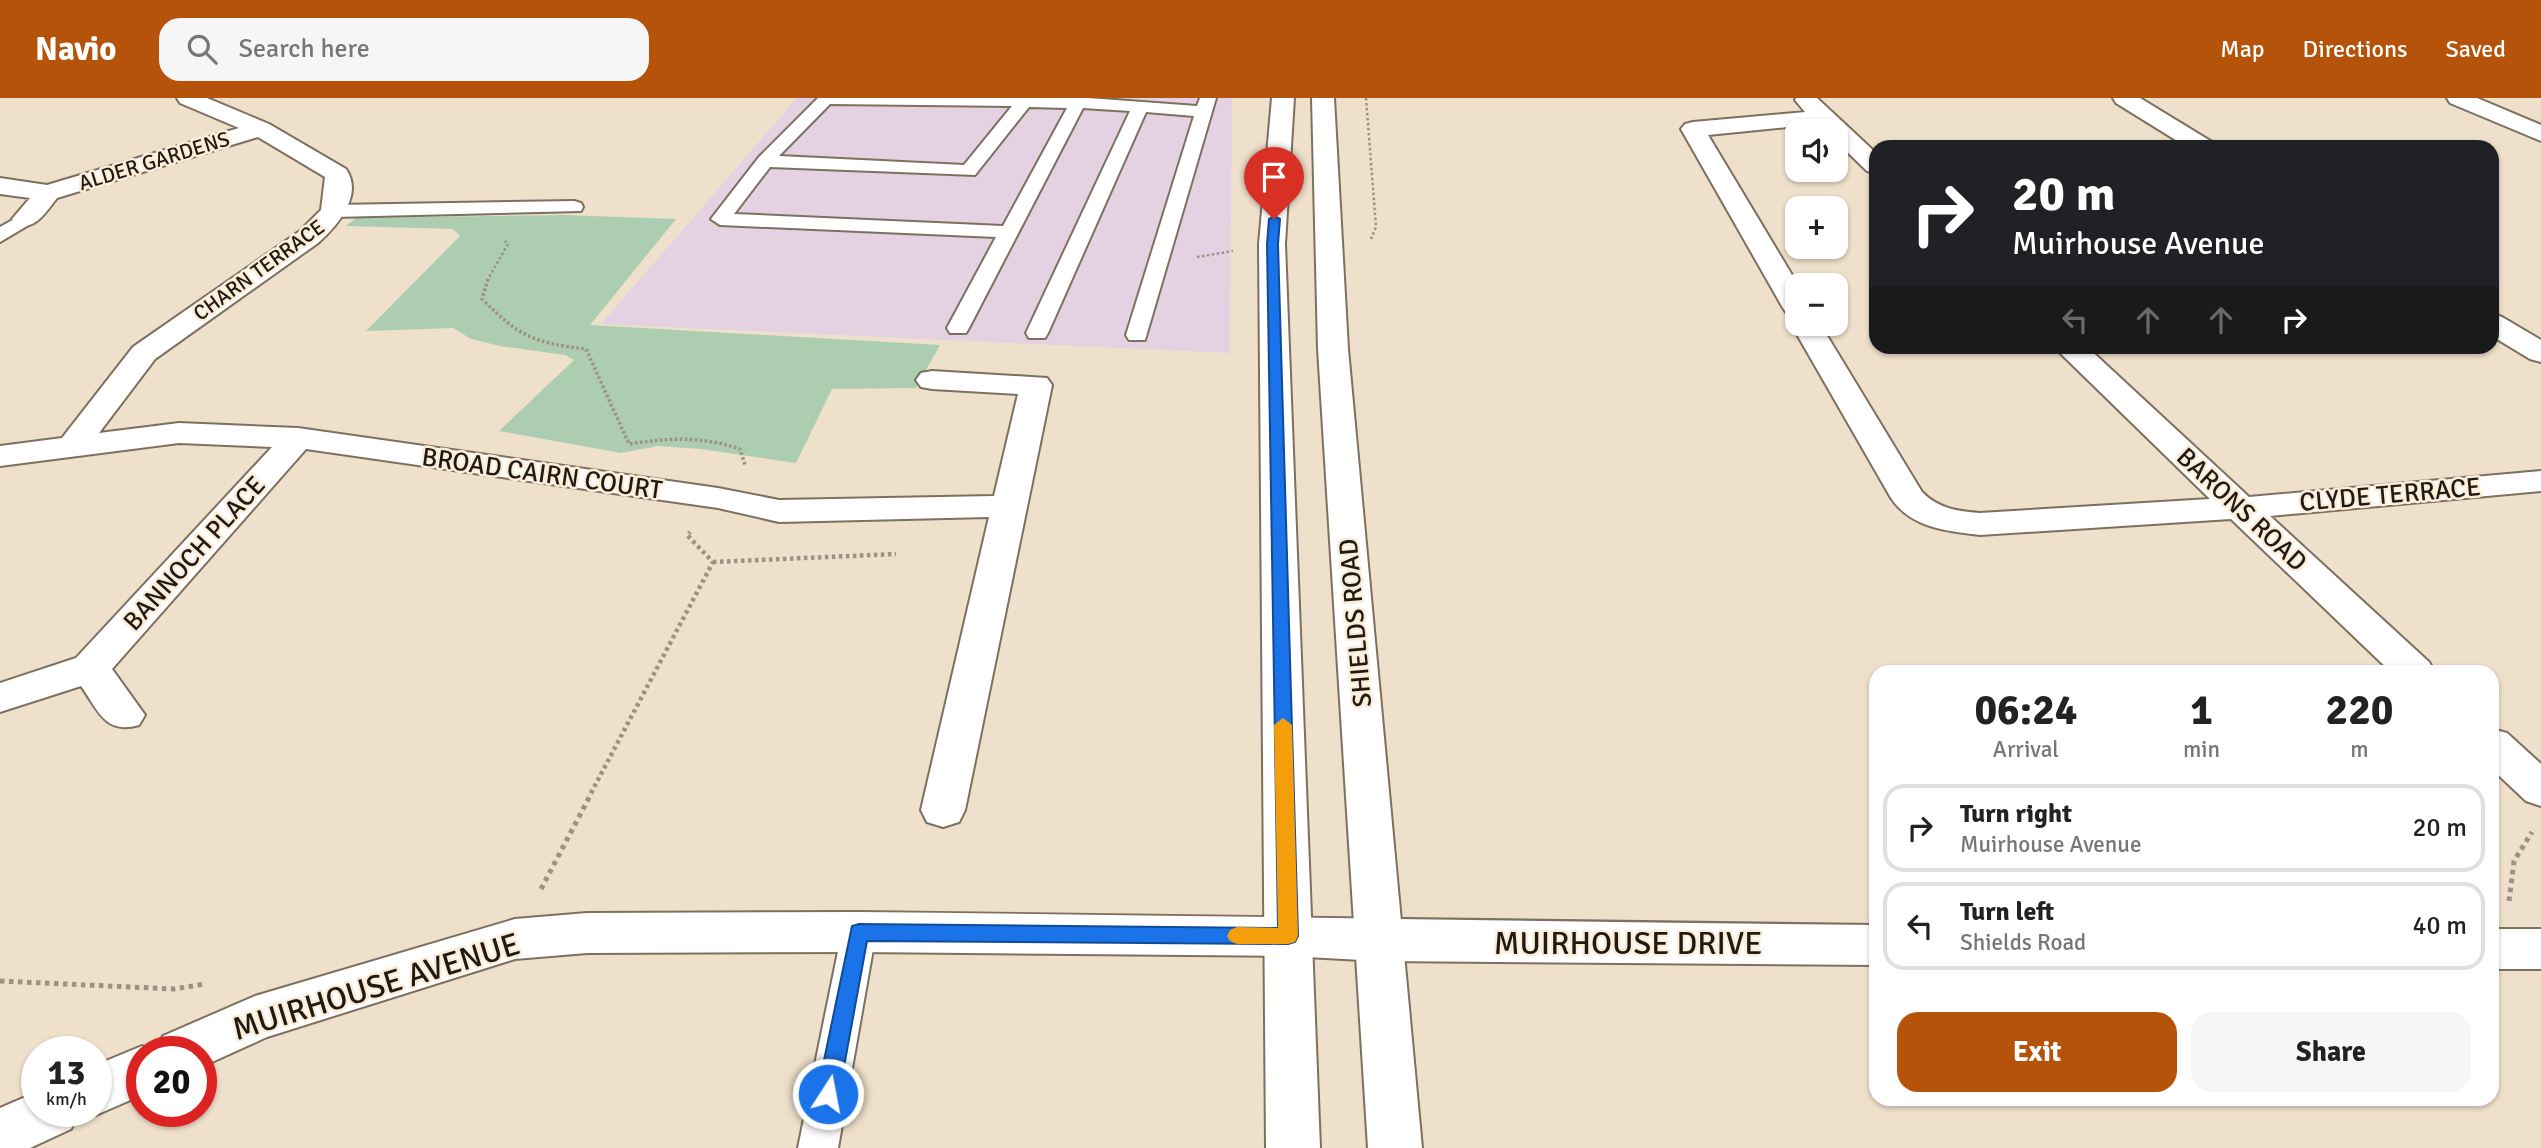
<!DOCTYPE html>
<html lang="en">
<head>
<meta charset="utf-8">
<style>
  :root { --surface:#fff; --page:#f6f6f6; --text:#222; --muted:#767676; --line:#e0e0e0; --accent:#b45309 }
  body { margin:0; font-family:Signika,sans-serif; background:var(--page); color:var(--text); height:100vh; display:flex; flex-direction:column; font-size:26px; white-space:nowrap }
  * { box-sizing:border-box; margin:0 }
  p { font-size:23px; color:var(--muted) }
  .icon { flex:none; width:38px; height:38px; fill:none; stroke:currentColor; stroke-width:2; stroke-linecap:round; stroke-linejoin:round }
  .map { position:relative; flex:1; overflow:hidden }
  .details { position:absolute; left:1869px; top:567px; width:630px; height:441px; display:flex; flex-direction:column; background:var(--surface); border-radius:21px; box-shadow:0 2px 5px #0004 }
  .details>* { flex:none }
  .hud { position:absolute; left:1869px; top:42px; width:630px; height:214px; border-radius:21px; box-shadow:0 2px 5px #0004; background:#202124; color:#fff; overflow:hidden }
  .fabs { position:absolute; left:1785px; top:21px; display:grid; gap:14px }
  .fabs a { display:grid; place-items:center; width:63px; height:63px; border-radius:14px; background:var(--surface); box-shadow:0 2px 5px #0004; font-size:35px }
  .speed { position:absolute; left:21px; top:938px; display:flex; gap:14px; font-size:35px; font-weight:700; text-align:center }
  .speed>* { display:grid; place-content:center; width:91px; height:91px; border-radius:50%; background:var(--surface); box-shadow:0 2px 5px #0004; line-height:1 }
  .speed small { font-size:18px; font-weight:400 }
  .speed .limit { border:10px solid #d22; background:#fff; color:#111 }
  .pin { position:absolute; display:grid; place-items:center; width:60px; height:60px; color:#fff; margin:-72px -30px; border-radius:50% 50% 50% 0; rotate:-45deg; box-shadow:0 0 7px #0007 }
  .pin .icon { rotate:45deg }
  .me { position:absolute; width:77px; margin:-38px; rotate:11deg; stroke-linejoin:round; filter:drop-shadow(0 0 5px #0008) }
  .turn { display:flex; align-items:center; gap:24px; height:147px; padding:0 28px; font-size:32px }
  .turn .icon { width:91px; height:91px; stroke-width:2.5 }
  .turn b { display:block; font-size:49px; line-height:60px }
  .lanes { display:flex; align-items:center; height:66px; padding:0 28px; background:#0003; justify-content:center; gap:35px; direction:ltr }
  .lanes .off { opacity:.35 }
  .eta { display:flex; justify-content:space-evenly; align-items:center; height:119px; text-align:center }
  .eta b { font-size:42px; font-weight:700; line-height:49px }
  .primary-button { display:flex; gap:14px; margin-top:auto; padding:14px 28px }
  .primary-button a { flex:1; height:80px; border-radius:21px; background:var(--accent); color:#fff; font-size:28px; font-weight:700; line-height:80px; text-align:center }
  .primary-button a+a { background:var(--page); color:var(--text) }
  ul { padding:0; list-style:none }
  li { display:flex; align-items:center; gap:21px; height:88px; margin:0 14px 10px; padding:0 14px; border:4px solid var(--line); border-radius:21px }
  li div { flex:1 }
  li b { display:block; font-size:26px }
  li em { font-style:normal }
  header { display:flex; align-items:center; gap:42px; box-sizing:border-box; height:98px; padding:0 35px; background:var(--accent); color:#fff }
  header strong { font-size:33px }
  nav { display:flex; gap:38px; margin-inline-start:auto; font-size:24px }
  .search { width:490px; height:63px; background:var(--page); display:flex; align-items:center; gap:18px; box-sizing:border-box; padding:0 24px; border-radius:21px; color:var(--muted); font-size:26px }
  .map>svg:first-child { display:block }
</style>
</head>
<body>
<header>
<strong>Navio</strong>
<div class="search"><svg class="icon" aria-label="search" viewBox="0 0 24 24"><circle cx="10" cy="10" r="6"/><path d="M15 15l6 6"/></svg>Search here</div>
<nav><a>Map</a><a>Directions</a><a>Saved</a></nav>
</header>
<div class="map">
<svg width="2541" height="1050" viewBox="0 0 2541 1050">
  <rect width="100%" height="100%" fill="#efe0cb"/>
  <path fill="#e4d2e2" d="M797,0h435l-2,255 -629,-29z"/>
  <path fill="#adcdb0" d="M563,117l113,4 -86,106 350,20 -24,43 -84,1 -36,74 -96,-14 -42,-3 -37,7 -122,-22 75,-71 -9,-5 -65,-9 -29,-7 -18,-11 -87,3 94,-95 -7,-7 -107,-3 10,-8z"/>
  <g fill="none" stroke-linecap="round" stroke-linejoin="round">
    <g stroke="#7e705e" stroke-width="4">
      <path id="lane" d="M818,0h270l109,8 3,-8h16l-71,242h-16l-3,-5 68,-219 -48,-4 -98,221 -3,5h-16l-3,-5 104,-222 -47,-3 -114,220 -3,5h-16l-3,-5 49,-91 -276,-12 -9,-6 48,-62zM830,6l182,2 -48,59 -185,-9zM1029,9l38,1 -64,118 -269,-12 36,-47 205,8z
        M574,103l7,2 2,4 -2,4 -247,6 -9,-6 9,-6z
        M25,115l9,6 -2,4 -32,19v-15z
        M859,819l12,5 5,10 -38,216h-40l44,-216 5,-10z"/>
    </g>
    <g stroke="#7e705e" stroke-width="4">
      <path id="street" d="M177,0h30l62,26 77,45c18,26 -9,57 -28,74l-163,116 -56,74 80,-10 119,5 420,60 61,12 215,-4 24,-102 -86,-5 -11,-2 -5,-7 5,-7 11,-2 115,7 5,7 -87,425 -6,12 -16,5 -16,-5 -6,-12 68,-293 -210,5 -61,-14 -412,-59 -194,220 33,46 -6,10c-34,10 -41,-15 -58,-39l-81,26v-29l76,-25 196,-211 -93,-4 -179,23v-20l62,-8 71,-91 167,-116 21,-21 4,-33 -67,-40 -201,61c-12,15 -21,32 -41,27l-4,-6 18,-21 -30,-4v-16l47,7 192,-57 -59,-25z
        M1796,0h21l59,55v20l-9,-2 -31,-30v-10h-10l-7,-7 -111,11 90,150 -1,32 -10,-3 -4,-6 -102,-179 4,-5 8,-2 112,-10 -10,-12z
        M2113,0h27l72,44 4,5h-29l-71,-44z
        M2447,0h30l64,27v16l-91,-38z
        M2492,216l10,3 39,23v22l-11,-3 -38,-23z
        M1797,219v7h23l102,168c17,17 35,19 58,21l230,-14 -157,-153h33l163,151 292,-26v20l-271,25 159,146 6,10h-44l-160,-153 -251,16c-33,-4 -69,-7 -89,-37l-100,-174z
        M2492,631l15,4 34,31v42l-15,-5 -34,-32z
        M859,814c339,3 678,10 1017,13v40l-496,-4 -92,-5 -429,-4 -272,1 -72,6 -248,78 -66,30v-15h-59v43l-46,20 -11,-4h11v-46l46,-19 13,5 8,-15 92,-40 260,-77 72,-6z
        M2492,831h49v40h-49z
        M37,994v19h42l-8,18 -41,19h-30v-40z"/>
    </g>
    <g stroke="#7e705e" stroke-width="4">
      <path id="secondary" d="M1272,0h22l-9,146 35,904h-54l-7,-904z
        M1312,0h22l14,251 74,799h-54l-50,-799z"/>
    </g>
    <path stroke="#9c9182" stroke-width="2.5" stroke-dasharray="2.5 2.5" stroke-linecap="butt" d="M1366,0l10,129 -5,12
      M1197,159l36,-6
      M487,183l21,-37 -3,-3"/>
    <path stroke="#9c9182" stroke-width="3.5" stroke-dasharray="2.5 2.5" stroke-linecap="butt" d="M488,181l-6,20c38,38 52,44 104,50l43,95c39,-6 73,-8 111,5l5,16"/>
    <path stroke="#9c9182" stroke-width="4.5" stroke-dasharray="3.5 3.5" stroke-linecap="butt" d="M713,464l183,-8
      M591,695l122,-231 -26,-27 3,-3"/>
    <path stroke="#9c9182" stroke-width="5" stroke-dasharray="4.5 4.5" stroke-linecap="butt" d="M541,791l51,-97
      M2509,803l5,-40 18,-29
      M0,883l174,8 31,-5"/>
    <use href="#lane" fill="#fff" fill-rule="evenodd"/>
    <use href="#street" fill="#fff" fill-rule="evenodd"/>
    <use href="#secondary" fill="#fff" fill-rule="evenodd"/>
  </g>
  <path fill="#1a73e8" stroke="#114b97" stroke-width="2" d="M1274,118l6,3 -2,25 20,692 -3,6 -7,2 -421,-3 -28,153 -3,7 -8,3 -8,-3 -3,-7 35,-168 7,-2 419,4 -11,-684 2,-25z"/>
  <path fill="#f59e0b" d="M1283,620l9,7 6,211 -3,6 -7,2h-51l-7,-3 -3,-5 3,-6 7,-3 41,1 -4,-203z"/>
  <g text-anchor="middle" stroke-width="5" stroke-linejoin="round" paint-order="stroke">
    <g font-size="21" fill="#1f1a13" stroke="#fcedd8">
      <text transform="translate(154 63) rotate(-17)" y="7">ALDER GARDENS</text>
      <text transform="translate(259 172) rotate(-36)" y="7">CHARN TERRACE</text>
    </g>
    <g font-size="26" fill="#1f1a13" stroke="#fcedd8">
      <text transform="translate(542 375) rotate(8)" y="9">BROAD CAIRN COURT</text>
      <text transform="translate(2390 396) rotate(-5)" y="9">CLYDE TERRACE</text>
      <text transform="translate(2242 411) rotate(43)" y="9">BARONS ROAD</text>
      <text transform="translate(194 455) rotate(-48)" y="9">BANNOCH PLACE</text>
      <text transform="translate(1355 525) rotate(-95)" y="9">SHIELDS ROAD</text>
    </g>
    <g font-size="32" fill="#1f1a13" stroke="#fcedd8">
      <text x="1628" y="856">MUIRHOUSE DRIVE</text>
      <text transform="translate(376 888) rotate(-17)" y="11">MUIRHOUSE AVENUE</text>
    </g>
  </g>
</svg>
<div class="fabs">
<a><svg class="icon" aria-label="sound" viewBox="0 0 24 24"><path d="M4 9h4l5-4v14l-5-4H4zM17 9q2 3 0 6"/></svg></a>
<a>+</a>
<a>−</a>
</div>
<div class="speed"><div>13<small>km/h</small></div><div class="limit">20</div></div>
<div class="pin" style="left:1274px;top:121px;background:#d93025"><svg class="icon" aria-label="arrive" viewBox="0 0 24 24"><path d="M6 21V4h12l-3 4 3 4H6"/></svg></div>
<svg class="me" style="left:828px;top:996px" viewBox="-20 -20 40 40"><circle r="17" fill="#1a73e8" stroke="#fff" stroke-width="3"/><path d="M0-11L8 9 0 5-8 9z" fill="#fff"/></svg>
<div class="hud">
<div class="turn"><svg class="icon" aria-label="right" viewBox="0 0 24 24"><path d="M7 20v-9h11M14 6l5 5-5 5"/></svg><div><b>20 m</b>Muirhouse Avenue</div></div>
<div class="lanes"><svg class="icon off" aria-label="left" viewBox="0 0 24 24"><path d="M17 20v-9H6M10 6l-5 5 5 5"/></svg><svg class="icon off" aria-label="ahead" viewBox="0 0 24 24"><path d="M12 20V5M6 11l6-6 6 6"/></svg><svg class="icon off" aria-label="ahead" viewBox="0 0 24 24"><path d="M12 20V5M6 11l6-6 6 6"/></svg><svg class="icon" aria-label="right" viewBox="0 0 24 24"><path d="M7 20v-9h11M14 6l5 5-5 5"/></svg></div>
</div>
<section class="details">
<div class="eta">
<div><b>06:24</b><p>Arrival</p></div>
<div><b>1</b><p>min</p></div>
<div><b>220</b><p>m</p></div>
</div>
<ul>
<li><svg class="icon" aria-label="right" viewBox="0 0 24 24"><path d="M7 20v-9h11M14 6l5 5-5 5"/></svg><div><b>Turn right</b><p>Muirhouse Avenue</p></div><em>20 m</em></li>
<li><svg class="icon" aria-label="left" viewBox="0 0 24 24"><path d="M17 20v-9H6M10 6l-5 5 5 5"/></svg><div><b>Turn left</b><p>Shields Road</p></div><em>40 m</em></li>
</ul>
<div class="primary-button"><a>Exit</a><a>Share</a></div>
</section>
</div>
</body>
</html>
